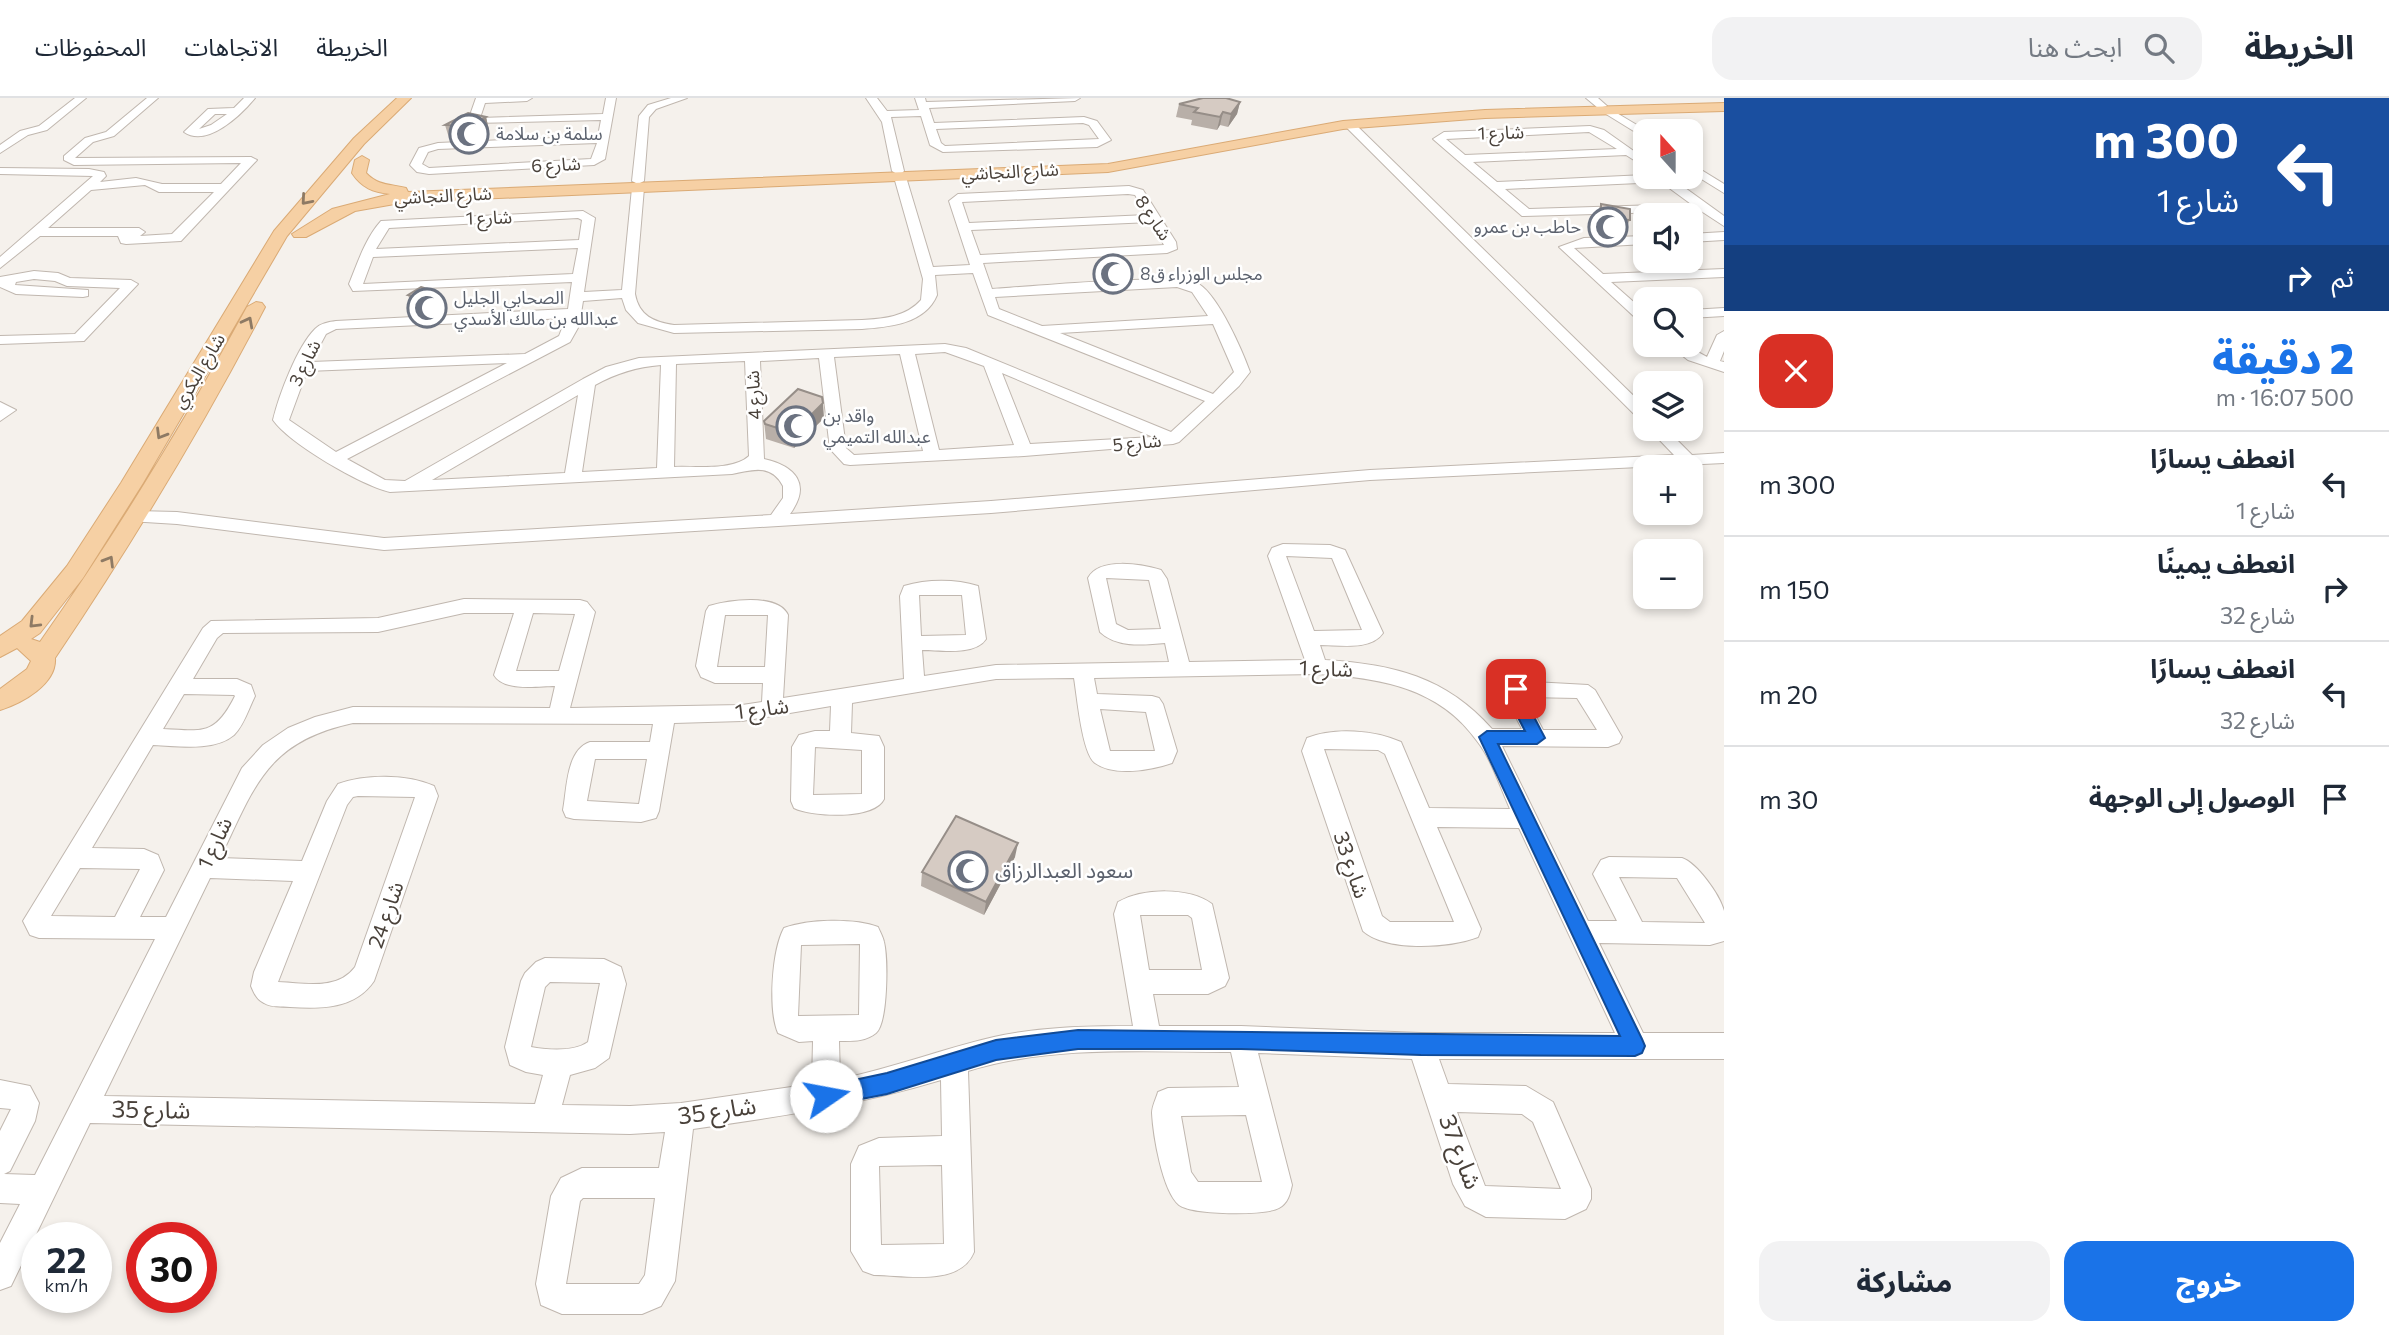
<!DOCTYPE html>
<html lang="ar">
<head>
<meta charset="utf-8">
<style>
  :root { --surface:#fff; --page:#f2f2f3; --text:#1f2937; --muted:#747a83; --line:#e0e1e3; --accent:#1a73e8 }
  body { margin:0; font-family:Commissioner,"Noto Sans Arabic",sans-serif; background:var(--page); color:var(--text); direction:rtl; height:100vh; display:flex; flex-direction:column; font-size:26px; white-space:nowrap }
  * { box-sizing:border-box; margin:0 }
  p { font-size:23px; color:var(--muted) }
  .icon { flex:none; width:38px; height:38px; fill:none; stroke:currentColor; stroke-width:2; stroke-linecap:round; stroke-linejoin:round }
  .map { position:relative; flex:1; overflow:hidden; direction:ltr }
  .panel { display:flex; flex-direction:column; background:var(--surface); width:665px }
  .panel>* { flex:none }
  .top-card { background:#1a4fa0; color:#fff; overflow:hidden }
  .needle { width:46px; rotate:339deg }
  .tools { position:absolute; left:1633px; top:21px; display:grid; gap:14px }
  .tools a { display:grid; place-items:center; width:70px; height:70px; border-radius:14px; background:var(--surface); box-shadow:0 4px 10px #0003; font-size:35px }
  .speed { position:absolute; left:21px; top:1124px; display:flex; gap:14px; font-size:35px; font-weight:700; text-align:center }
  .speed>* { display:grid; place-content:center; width:91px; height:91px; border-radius:50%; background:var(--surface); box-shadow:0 4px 10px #0003; line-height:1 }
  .speed small { font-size:18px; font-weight:400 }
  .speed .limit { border:10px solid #d22; background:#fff; color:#111 }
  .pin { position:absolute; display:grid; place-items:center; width:60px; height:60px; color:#fff; margin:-30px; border-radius:14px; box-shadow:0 4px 10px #0006 }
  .me { position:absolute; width:77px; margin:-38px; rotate:78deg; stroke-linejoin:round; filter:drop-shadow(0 0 5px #0008) }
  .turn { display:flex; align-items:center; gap:24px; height:147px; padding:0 35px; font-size:32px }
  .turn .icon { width:91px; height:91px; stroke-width:2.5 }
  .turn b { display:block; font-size:49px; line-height:60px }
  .then { display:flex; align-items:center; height:66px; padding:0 35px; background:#0003; gap:14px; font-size:26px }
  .round { display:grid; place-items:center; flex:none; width:74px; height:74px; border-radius:21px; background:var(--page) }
  .overview { display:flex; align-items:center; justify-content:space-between; height:119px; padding:0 35px }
  h1 { font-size:42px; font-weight:800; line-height:52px; color:var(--accent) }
  .button { display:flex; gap:14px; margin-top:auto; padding:14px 35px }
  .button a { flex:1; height:80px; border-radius:21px; background:var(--accent); color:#fff; font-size:28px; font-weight:800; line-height:80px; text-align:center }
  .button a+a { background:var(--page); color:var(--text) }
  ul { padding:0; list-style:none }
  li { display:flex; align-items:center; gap:21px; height:105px; padding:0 35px; border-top:2px solid var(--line) }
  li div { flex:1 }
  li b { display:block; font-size:26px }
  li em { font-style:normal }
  header { display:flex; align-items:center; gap:42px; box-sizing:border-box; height:98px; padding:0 35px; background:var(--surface); border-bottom:2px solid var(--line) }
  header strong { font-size:33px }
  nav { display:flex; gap:38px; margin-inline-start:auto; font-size:24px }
  .search { width:490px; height:63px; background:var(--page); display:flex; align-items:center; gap:18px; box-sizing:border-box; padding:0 24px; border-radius:21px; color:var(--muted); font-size:26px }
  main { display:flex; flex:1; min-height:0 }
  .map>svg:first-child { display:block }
</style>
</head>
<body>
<header>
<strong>الخريطة</strong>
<div class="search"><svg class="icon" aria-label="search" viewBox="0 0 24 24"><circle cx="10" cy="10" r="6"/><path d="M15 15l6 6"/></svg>ابحث هنا</div>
<nav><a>الخريطة</a><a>الاتجاهات</a><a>المحفوظات</a></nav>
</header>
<main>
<section class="panel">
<div class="top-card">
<div class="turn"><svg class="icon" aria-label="left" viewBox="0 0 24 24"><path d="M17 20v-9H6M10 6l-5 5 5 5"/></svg><div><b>300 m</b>شارع 1</div></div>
<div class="then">ثم<svg class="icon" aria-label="right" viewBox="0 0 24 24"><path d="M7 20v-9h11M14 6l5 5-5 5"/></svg></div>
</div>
<div class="overview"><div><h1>2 دقيقة</h1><p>500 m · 16:07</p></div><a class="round" style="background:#d93025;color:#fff"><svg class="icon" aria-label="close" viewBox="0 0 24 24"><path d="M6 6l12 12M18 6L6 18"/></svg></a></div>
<ul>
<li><svg class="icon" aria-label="left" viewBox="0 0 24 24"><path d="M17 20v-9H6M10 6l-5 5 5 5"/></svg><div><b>انعطف يسارًا</b><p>شارع 1</p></div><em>300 m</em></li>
<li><svg class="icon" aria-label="right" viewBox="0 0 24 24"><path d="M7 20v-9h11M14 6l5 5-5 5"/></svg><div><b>انعطف يمينًا</b><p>شارع 32</p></div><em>150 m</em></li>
<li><svg class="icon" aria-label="left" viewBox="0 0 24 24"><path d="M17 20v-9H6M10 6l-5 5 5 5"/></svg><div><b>انعطف يسارًا</b><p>شارع 32</p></div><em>20 m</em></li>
<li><svg class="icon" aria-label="arrive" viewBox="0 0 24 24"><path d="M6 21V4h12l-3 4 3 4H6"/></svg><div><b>الوصول إلى الوجهة</b></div><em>30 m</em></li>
</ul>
<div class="button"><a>خروج</a><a>مشاركة</a></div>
</section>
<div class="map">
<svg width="1724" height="1237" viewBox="0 0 1724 1237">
  <rect width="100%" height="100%" fill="#f5f1ec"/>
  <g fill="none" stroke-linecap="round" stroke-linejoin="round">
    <g stroke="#c0b7af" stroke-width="2">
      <path id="minor" d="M75,0h11l-39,32 -19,5 -28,18v-8l20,-14 19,-5z
        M147,0h11l-44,38 -21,6 -18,16 176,-1 6,3 -76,81 -55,3 -5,-1 -3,-7h-78l-40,32v-11l93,-81 -93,-2v-6l89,1 15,3 2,4 -6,6 36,-4 26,6h59l20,-21 -167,2 -10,-5v-4l21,-18 21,-6zM145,87l14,7h55l-42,42 -32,2 5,-4 -6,-4h-91l43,-38z
        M244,0h11c-14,17 -48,50 -71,34l24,-23 26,-1zM215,16h12l-16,11 -12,4z
        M476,0h56l-5,3 -42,2 -5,15 123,-4 3,-16h10l-11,61 -11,6 -165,9 -12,-2 -7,-7 9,-17 19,-5 160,-7 3,-16 -128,3 -4,-5zM597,45l-6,16 -162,9 -7,-4 6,-12 10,-3z
        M671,0h16l-31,11 -7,8 -5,64 -6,3 6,4 -9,106c4,22 19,28 39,31l188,-5c21,-1 44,-3 59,-20l2,-21 -29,-102 3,-3 -5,-3 -10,-49 -16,-24h11l10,13 32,-1 -4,-12h10l1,4 154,-4 -5,3 -146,7 5,15 150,-6 13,4 14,19 -14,7 -154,5 -13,-7 -9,-29 -30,1 13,54 -3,3 5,3 27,90 37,-2 -21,-64 9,-7 171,-8 14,4 33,52 1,7 -10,4 -184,10 9,26c33,-2 188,-17 207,-5 20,13 43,66 51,88l-11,14 -60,56 -6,2 -149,12 -174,9 -6,-1 -14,-15 -11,-91 -59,3 4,98c31,7 48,25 26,55l201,-13 379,-31 304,-15 -25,-26h17l26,26 32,-2v10l-354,17 -379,33 -607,37 -207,-26 -48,-3 -3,-4 9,-6 42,1 207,26 387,-23 12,-17v-12c-12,-23 -31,-16 -51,-12l-342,18c-29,-7 -100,-48 -117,-72 6,-25 24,-73 42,-91 6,-6 14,-7 21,-8l232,-12 4,-27 -219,9 -4,-7c9,-22 16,-45 32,-63l202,-10 12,7 -11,74 38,-2 10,-102 6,-4 -6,-3 7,-65 9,-11zM1083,25l6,2 10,14 -154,7 -4,-3 -5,-14zM1128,96l7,1 12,20 -178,8 -7,-21zM578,120l4,2 -3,20 -203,9 13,-21zM1151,124l13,23 -184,10 -9,-25zM578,150l-5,26 -210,10 10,-27zM973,175l15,42 217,86 -34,31 -205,-84 -21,-4 -306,14 -33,9 -23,12 -178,102 -20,-1 -38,-21 223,-117 9,-16 4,-25 39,-3 4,12 12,13 36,10 188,-4c27,-2 63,-5 75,-34l-2,-20zM1177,189l15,5 16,24 -166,10 -43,-17 -4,-12zM566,220l-7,18 -34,18 -214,8 15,-28 10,-5zM1213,226l21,48 -21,22 -153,-61zM945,254l39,14 30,79 -75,5 -24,-96zM900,256l23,97 -69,4 -8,-7 -12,-91zM745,263l4,95c-16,15 -54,10 -75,11l2,-103zM507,265l-171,89 -47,-32 18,-49zM661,267l-4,103 -75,4 13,-87c22,-12 41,-18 66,-20zM1002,275l151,64 -123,7zM578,297l-13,78 -133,7z
        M1586,0h12l9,8 -9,2z
        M1610,11l37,22 -2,7 -39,-24 -1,-2z
        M1346,25h8l291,284v14l-6,-2 -293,-292z
        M1590,28l14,4 41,29v8l-19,-12 -153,7 24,20 148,-7 25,2 54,39v10l-23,-15 -179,5 -89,-77 11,-7zM1589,34l28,17 -152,6 -19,-16zM1661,84l30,22 -162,5 -24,-20z
        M1690,65l34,21v9l-34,-21z
        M1724,134v8l-34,2v-8z
        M1645,138v8l-71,4 29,26 121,-5v8l-113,5 34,30v11l-5,-1 -81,-75 25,-9z
        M34,173l24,2 12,5 61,2 7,4 -54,57 -84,3v-8l75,-2 45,-46 -53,-2 -12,-5 -21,-2 -18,3 -1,3 73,5v6l-5,1 -67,-3 -16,-7v-10z
        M1724,210v8l-34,2v-8z
        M1724,233v20l-4,10 4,1v10l-36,-12 -19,-15h16l22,12 10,-22z
        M0,304l16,8 -16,11z
        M1283,446l47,1 15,5 38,83c-12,18 -44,12 -63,12l5,15c68,4 121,17 167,69h30l-18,-35 5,-10 7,-3 72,4 7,5 27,47 -3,6 -11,4 -106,-1 86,175h29l-24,-47 8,-14 8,-3 73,1c15,5 38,37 42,53 0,9 0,21 0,30l-14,4 -111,-2 44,90h81v26h-285l9,25 78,2 27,16 38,87v10l-5,10 -21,10 -79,-2 -21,-11 -12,-22 -41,-125 -154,-6 34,132c-2,9 -4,18 -13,23 -14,8 -87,7 -100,-3 -17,-14 -26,-71 -27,-92 0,-7 4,-14 6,-21l10,-4 71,-1 -8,-35c-88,0 -179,-7 -263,19l6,181c-14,35 -69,23 -100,23l-11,-4 -12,-20v-87l8,-18 20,-8 63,-2 -1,-56c-82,25 -164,37 -248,49l-18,152 -14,25 -19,8h-80l-21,-9 -5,-21 15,-88 10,-18 21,-10h77l6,-36 -35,2 -540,-11 -79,163 -11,4v-47l20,-39 -20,-1v-72l11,-22 -11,-1v-28l30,6 9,17 -4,18 -25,50 -6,3 31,1 120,-236 -116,-1 -9,-3 -7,-14 180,-293 8,-7 167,-3 86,-19 116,1 7,2 8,10 -25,96 172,-3 20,-3 1,-19h-48l-14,-6 -5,-11 10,-55 3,-5c20,-6 69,-13 79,9l-5,83 121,-19 -4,-83 4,-10c23,-7 52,-7 74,0l8,53c-11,17 -46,11 -64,11l2,26 72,-11 173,-3 -4,-19c-22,2 -48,5 -65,-11l-12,-54c11,-21 53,-14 73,-8l6,9 22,83 116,-2 -37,-104 4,-8zM1286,458l46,2 30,72 -48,1zM1106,480l43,2 12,49 -33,1 -12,-6zM919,497h43l4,40 -45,1zM464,515h50l-20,62c10,17 44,11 61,11l-5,22 -197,-1 -38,10 -27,11 -25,17 -21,23 -76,149h-26l24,-47 -6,-15 -14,-6 -52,-1 61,-103c24,1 61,7 81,-10 10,-10 15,-27 21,-39l-4,-11 -14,-6h-44l24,-41 6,-5 155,-1zM533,515l42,1 -16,57h-43zM725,517h43l-3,52h-48zM1318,576c61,4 121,13 159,67 15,19 23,46 33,68l-81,-1 -28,-66c-26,-12 -67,-15 -94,-4l-5,13 61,180c24,21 86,17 115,6l3,-8 -44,-102 82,1 96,205h-194l-180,-7h-82l-6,-32h55l17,-8 4,-8 -17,-74c-23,-17 -69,-16 -94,-2l-4,12 19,112c-46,0 -94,1 -139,11 -52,12 -101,31 -154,42l-1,-38c13,0 26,1 37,-8 12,-10 12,-75 8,-91 -1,-5 -4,-10 -6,-15 -23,-9 -70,-8 -94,1 -12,22 -16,82 -6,105l21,9 14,-1 -1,43 -131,19 -51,3 -68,-1 8,-30 25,-7 14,-10 17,-74 -5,-17 -17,-8 -59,-1 -9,4 -11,11 -4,8 -16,66 5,18 16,7 17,3 -8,29 -431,-8 106,-218 83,3 -39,91 -3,14c3,7 6,14 13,17 7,5 18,3 26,4 32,2 65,2 84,-26l64,-185 -4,-10c-27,-12 -68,-12 -96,-2l-11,17 -25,60 -82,-3c35,-72 46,-116 133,-135l300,1 -3,18h-60c-24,8 -23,47 -27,68l3,7 8,2 67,3 15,-4 3,-7 15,-88 68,-2 89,-15 -1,25h-15l-16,4 -7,12 -1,54 3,7c18,9 80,12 90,-9v-52l-5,-11 -28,-3 1,-30 144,-24 78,-1c3,18 8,76 21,85 19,14 57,7 77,0l5,-12 -14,-47 -4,-6 -7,-2 -55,-2 -3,-16zM184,596l50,1 1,1c-20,40 -32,35 -72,33zM1526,599l51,1 20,32h-54zM1100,611l46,3 9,39h-45zM815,649l47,3v44l-49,1zM1324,651l54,1 7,4 69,168h-64l-8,-6zM595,661h52l-8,45 -52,-3zM358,698l57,1 -60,170c-18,24 -50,16 -77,15l69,-177 6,-8zM80,770l60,1 -25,48 -64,-1zM1619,779l58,1 28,45 -63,-1zM1140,817h48l4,3 10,52h-53zM860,846l-1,71 -61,1 3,-71zM550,884l50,1 -12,59c-14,10 -40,8 -57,5l14,-60zM1457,1014l65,2 11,8 28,67 -76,-3zM1246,1017l16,67h-64l-7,-10 -10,-56zM942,1067l2,79 -63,1 -2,-79zM583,1100h72l-10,77 -6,9h-73l14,-83z"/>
    </g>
    <g stroke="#daaa75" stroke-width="2">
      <path id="major" d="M397,0h14l-47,46 -77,92 -144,247 -60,95 -43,55 -9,6 9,3c76,-108 144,-219 207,-335l9,-5 6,1 3,4c-63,121 -134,238 -210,351 2,26 -33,45 -55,52v-21l27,-20 4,-8 -14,-13 -17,9v-21l22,-15 45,-55 54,-83 153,-252 80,-93z
        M1724,5v8l-239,7 -142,11 -235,43 -702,30 -51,9 -49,26h-12l-2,-3 40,-25 58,-15c-17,-2 -28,-6 -38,-21l3,-13 7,-4 7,4 -3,13c12,13 25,11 40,15l2,4 700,-28 235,-43 142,-11z"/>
    </g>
    <use href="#minor" fill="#fff" fill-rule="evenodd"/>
    <use href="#major" fill="#f6d0a4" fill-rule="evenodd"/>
  </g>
  <path fill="#b8afa8" d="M1240,4l-3,12 -9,13 -8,-2 -3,5 -26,-5 1,-5 -16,-3 3,-13z
    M486,19l3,13 -17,9 -23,-1 -4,-13z
    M1601,106l29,16 -8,14 -29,-2 1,-14z
    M437,194l5,14 -11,7 -18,-3 -5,-15z
    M824,320l-30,30 -28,-9 -2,-18z
    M1015,759l-31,58 -63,-29 1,-14z"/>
  <path fill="#968e88" d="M1240,4l-3,12 -9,13 3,-13z
    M1223,14l-3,13 -3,5 3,-13z
    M486,19l3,13 -17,9 -3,-13z
    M437,194l5,14 -11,7 -5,-14z
    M823,305l1,15 -30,30 -1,-15z
    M1018,745l-3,14 -31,58 2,-13z"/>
  <path fill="#d6cbc3" stroke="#968e88" stroke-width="2" d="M1203,0h23l14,4 -9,12 -8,-2 -3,5 -26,-5 4,-4 -19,-4z
    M468,15l18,4 -17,9 -24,-1z
    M1601,106l29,5v11l-29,-2z
    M421,189l16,5 -11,7 -18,-4z
    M798,291l24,8 1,6 -30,30 -28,-9 -1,-3z
    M956,718l62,27 -32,59 -64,-30z"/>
  <defs><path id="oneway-chevron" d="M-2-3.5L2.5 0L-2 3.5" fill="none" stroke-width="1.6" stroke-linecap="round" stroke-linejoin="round" transform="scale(1.75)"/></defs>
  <g stroke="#8e7a64">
    <use href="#oneway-chevron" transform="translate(306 102) rotate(131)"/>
    <use href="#oneway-chevron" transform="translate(248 224) rotate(-62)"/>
    <use href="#oneway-chevron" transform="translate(161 336) rotate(121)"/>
    <use href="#oneway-chevron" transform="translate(109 463) rotate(-59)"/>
    <use href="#oneway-chevron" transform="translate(34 525) rotate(135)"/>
  </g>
  <path fill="#1a73e8" stroke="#114b97" stroke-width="2" d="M1516,585l8,6 -2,5 23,44 -8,6h-39l144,295 3,7 -3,7 -7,3 -214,-1 -180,-6h-163l-82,11 -109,34 -61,12 -8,-3 -3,-7 3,-7 8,-3 61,-13 109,-33 82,-10 542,6 -141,-299 8,-6h38l-19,-37 5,-9z"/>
  <defs>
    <g id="mosque-ring" transform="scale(2.0125)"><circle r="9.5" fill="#fff" stroke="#6b7280" stroke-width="1.5"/><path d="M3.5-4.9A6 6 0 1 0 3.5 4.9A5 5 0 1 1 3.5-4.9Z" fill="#6b7280"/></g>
  </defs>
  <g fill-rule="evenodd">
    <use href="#mosque-ring" x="469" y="36"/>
    <use href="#mosque-ring" x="1608" y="129"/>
    <use href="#mosque-ring" x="1113" y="176"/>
    <use href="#mosque-ring" x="427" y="210"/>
    <use href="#mosque-ring" x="796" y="328"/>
    <use href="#mosque-ring" x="968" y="773"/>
  </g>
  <g text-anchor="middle" stroke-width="5" stroke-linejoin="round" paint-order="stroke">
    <g font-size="18" fill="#49413a" stroke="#fff">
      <text transform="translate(1501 35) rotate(-2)" y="6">شارع 1</text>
      <text transform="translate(556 67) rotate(-3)" y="6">شارع 6</text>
      <text transform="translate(1010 74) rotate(-3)" y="6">شارع النجاشي</text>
      <text transform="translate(443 98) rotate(-3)" y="6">شارع النجاشي</text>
      <text transform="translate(489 120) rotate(-2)" y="6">شارع 1</text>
      <text transform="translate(1153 120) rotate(56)" y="6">شارع 8</text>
      <text transform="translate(305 265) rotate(-64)" y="6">شارع 3</text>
      <text transform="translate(199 273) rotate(-59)" y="6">شارع البكري</text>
      <text transform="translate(754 297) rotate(-93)" y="6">شارع 4</text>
      <text transform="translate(1137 345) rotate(-6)" y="6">شارع 5</text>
    </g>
    <g font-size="18" fill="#5b616d" stroke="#fff" text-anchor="start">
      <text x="496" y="42">سلمة بن سلامة</text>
      <text x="1581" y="135" text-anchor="end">حاطب بن عمرو</text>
      <text x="1140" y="182">مجلس الوزراء ق8</text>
      <text x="454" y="206">الصحابي الجليل<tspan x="454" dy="21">عبدالله بن مالك الأسدي</tspan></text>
      <text x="823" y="324">واقد بن<tspan x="823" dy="21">عبدالله التميمي</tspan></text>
    </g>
    <g font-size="21" fill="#49413a" stroke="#fff">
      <text transform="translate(1326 571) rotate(2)" y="7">شارع 1</text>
      <text transform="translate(762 611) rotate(-7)" y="7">شارع 1</text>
      <text transform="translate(215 745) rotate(-65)" y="7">شارع 1</text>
      <text transform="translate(1351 767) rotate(71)" y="7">شارع 33</text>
      <text transform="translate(386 817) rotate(-71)" y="7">شارع 24</text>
    </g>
    <g font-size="21" fill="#5b616d" stroke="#fff" text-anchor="start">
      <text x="995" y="780">سعود العبدالرزاق</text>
    </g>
    <g font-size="24" fill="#49413a" stroke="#fff">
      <text transform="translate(151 1012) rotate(1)" y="8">شارع 35</text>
      <text transform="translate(717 1013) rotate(-8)" y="8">شارع 35</text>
      <text transform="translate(1460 1054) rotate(69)" y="8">شارع 37</text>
    </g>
  </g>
</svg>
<div class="tools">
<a><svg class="needle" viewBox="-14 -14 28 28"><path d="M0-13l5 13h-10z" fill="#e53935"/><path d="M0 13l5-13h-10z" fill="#747a83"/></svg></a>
<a><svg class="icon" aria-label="sound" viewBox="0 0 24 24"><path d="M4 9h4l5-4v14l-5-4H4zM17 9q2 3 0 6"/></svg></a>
<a><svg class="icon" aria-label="search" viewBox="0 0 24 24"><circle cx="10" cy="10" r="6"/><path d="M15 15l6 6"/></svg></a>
<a><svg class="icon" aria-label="layers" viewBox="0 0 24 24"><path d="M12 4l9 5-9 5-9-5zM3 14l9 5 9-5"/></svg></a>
<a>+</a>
<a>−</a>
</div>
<div class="speed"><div>22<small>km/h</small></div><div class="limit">30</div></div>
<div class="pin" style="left:1516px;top:591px;background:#d93025"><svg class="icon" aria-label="arrive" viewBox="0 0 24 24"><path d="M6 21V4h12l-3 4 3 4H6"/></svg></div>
<svg class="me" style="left:826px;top:998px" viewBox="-20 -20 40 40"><circle r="19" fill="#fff"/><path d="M0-13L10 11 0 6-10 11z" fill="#1a73e8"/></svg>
</div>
</main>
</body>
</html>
